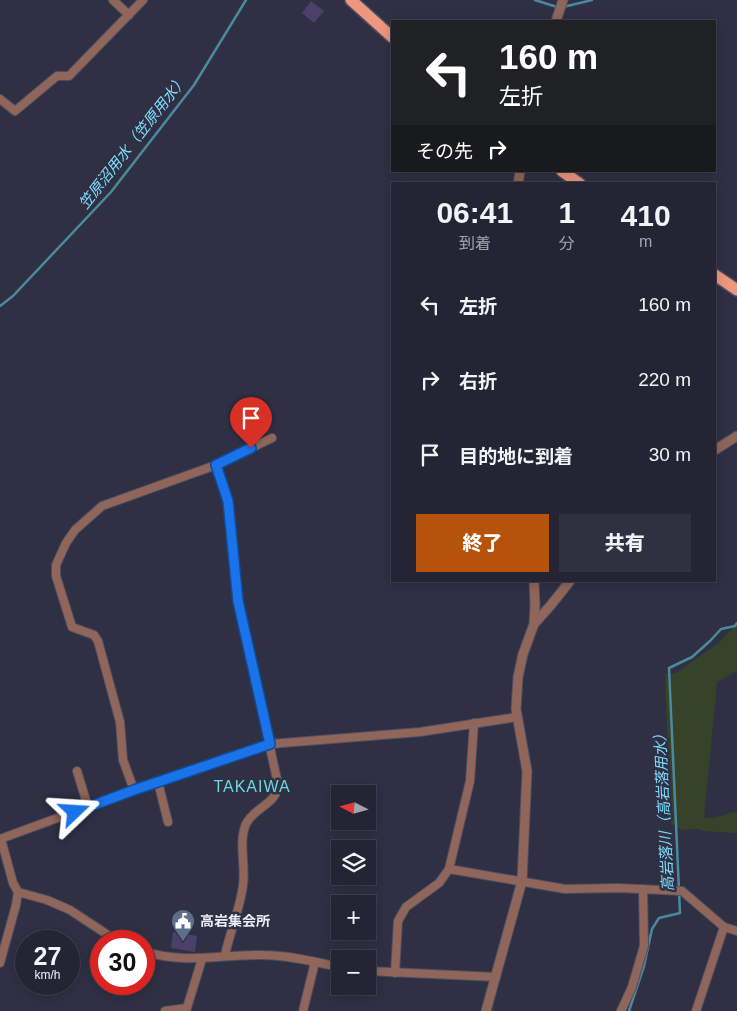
<!DOCTYPE html>
<html lang="ja">
<head>
<meta charset="utf-8">
<style>
  :root { --surface:#242434; --page:#303040; --text:#f1f3f6; --muted:#a3a4ac; --line:#41414f; --accent:#b45309 }
  body { margin:0; font-family:Helvetica,"Noto Sans JP",sans-serif; background:var(--page); color:var(--text); height:100vh; display:flex; flex-direction:column; font-size:19px; white-space:nowrap }
  * { box-sizing:border-box; margin:0 }
  p { font-size:16px; color:var(--muted) }
  .icon { flex:none; width:28px; height:28px; fill:none; stroke:currentColor; stroke-width:2; stroke-linecap:round; stroke-linejoin:round }
  .map { position:relative; flex:1; overflow:hidden }
  .drawer { position:absolute; left:391px; top:182px; width:325px; height:400px; display:flex; flex-direction:column; background:var(--surface); border-radius:0px; box-shadow:0 2px 12px #0003,0 0 0 1px var(--line) }
  .drawer>* { flex:none }
  .hud { position:absolute; left:391px; top:20px; width:325px; height:152px; border-radius:0px; box-shadow:0 2px 12px #0003,0 0 0 1px var(--line); background:#202124; color:#fff; overflow:hidden }
  .needle { width:32px; rotate:276deg }
  .fabs { position:absolute; left:331px; top:785px; display:grid; gap:10px }
  .fabs a { display:grid; place-items:center; width:45px; height:45px; border-radius:0px; background:var(--surface); box-shadow:0 2px 12px #0003,0 0 0 1px var(--line); font-size:25px }
  .speed { position:absolute; left:15px; top:930px; display:flex; gap:10px; font-size:25px; font-weight:700; text-align:center }
  .speed>* { display:grid; place-content:center; width:65px; height:65px; border-radius:50%; background:var(--surface); box-shadow:0 2px 12px #0003,0 0 0 1px var(--line); line-height:1 }
  .speed small { font-size:12px; font-weight:400 }
  .speed .limit { border:8px solid #d22; background:#fff; color:#111 }
  .pin { position:absolute; display:grid; place-items:center; width:42px; height:42px; color:#fff; margin:-51px -21px; border-radius:50% 50% 50% 0; rotate:-45deg; box-shadow:0 0 5px #0007 }
  .pin .icon { rotate:45deg }
  .me { position:absolute; width:55px; margin:-28px; rotate:70deg; stroke-linejoin:round; filter:drop-shadow(0 0 4px #0008) }
  .turn { display:flex; align-items:center; gap:18px; height:105px; padding:0 25px; font-size:22px }
  .turn .icon { width:65px; height:65px; stroke-width:2.5 }
  .turn b { display:block; font-size:35px; line-height:42px }
  .then { display:flex; align-items:center; height:48px; padding:0 25px; background:#0003; gap:10px; font-size:19px }
  .eta { display:flex; justify-content:space-evenly; align-items:center; height:85px; text-align:center }
  .eta b { font-size:30px; font-weight:800; line-height:35px }
  .action { display:flex; gap:10px; margin-top:auto; padding:10px 25px }
  .action a { flex:1; height:58px; border-radius:0px; background:var(--accent); color:#fff; font-size:20px; font-weight:800; line-height:58px; text-align:center }
  .action a+a { background:var(--page); color:var(--text) }
  ul { padding:0; list-style:none }
  li { display:flex; align-items:center; gap:15px; height:75px; padding:0 25px }
  li div { flex:1 }
  li b { display:block; font-size:19px }
  li em { font-style:normal }
  .map>svg:first-child { display:block }
</style>
</head>
<body>
<div class="map">
<svg width="737" height="1011" viewBox="0 0 737 1011">
  <rect width="100%" height="100%" fill="#303045"/>
  <path fill="#364328" d="M737,624v47l-20,11 -13,136c11,2 21,-5 33,-6v21l-34,-2 -5,-2 -16,1 -11,-7 -6,-149 11,-1 44,-31z"/>
  <g fill="none" stroke-linecap="round" stroke-linejoin="round">
    <path stroke="#4c899d" stroke-width="2.5" d="M535,0l22,7
      M563,7l29,-7
      M0,306l13,-10 98,-104 83,-107 52,-85
      M629,1011l15,-45 8,-37 7,-11 21,-5 -11,-245 23,-11 18,-16 11,-12 14,-3 2,-3"/>
  </g>
  <path fill="#4a4069" d="M311,1l13,10 -10,12 -12,-10z
    M173,932l24,4 -2,16 -24,-4z"/>
  <g fill="none" stroke-linecap="round" stroke-linejoin="round">
    <g stroke="#4e4e62" stroke-width="10">
      <path id="minor" d="M113,0l16,15
        M0,99l15,12 42,-35h12l74,-76
        M216,465l12,36 10,100 40,183c0,20 -24,23 -32,40 -8,18 0,42 -3,61 -3,24 -13,47 -18,70
        M77,771l11,36
        M158,782l10,40
        M134,790l-11,-30 -3,-38 -22,-81 -4,-6 -22,-8 -16,-51v-11l10,-22 9,-13 27,-24 114,-41 56,-27
        M0,839l134,-49 136,-46 150,-12 97,-15
        M449,869l116,20 54,-1 63,3 42,36 13,4
        M18,892l29,8 23,10 47,31
        M144,951c39,14 79,3 119,4 26,0 51,7 77,12
        M0,963l16,-58 2,-13 -5,-9 -12,-44
        M368,971l128,6
        M395,973l3,-52 8,-14 33,-24 10,-14 21,-88 4,-58
        M165,1011l22,-3
        M186,1011l16,-52
        M303,1011l12,-49
        M621,1011l11,-24 12,-41 -1,-57
        M696,1011l28,-84"/>
    </g>
    <g stroke="#4e4e62" stroke-width="11">
      <path id="tertiary" d="M556,21l7,-21
        M518,184l2,-13
        M715,450l22,-14
        M534,624l17,-19 19,-24
        M486,1011l36,-130 5,-110 -11,-62 2,-32 5,-23 11,-30 1,-19 -1,-24"/>
    </g>
    <g stroke="#4e4e62" stroke-width="14">
      <path id="primary" d="M351,0l41,37
        M562,171l18,13
        M715,275l22,15"/>
    </g>
    <use href="#minor" stroke="#90665a" stroke-width="8"/>
    <use href="#tertiary" stroke="#90665a" stroke-width="9"/>
    <use href="#primary" stroke="#ed977e" stroke-width="11"/>
  </g>
  <g fill="none" stroke-linecap="round" stroke-linejoin="round">
    <g stroke="#114b97" stroke-width="12">
      <path id="route" d="M75,812l59,-22 136,-46 -32,-143 -10,-100 -12,-36 35,-17"/>
    </g>
    <use href="#route" stroke="#1a73e8" stroke-width="9"/>
  </g>
  <defs>
    <g id="civic-pin" transform="scale(1.25)"><path d="M0 17L-7.5 6A9.5 9.5 0 1 1 7.5 6Z" fill="#5c6f8a" stroke="#303045"/><path d="M-.6-6.5H3V-4.5H.6V-3L4-1V1h2V6H-6V1h2V-1L-.6-3ZM-1.2 2.5V6h2.4V2.5Z" fill="#fff"/></g>
  </defs>
  <g fill-rule="evenodd">
    <use href="#civic-pin" x="183" y="921"/>
  </g>
  <g text-anchor="middle" stroke-width="5" stroke-linejoin="round" paint-order="stroke">
    <g font-size="14" font-weight="bold" fill="#ecedfb" stroke="#303045" text-anchor="start">
      <text x="200" y="926">高岩集会所</text>
    </g>
    <g font-size="15" font-style="italic" fill="#7eddfc" stroke="#303045">
      <text transform="translate(133 142) rotate(-52)" y="5">笠原沼用水（笠原用水）</text>
      <text transform="translate(664 809) rotate(-93)" y="5">高岩落川（高岩落用水）</text>
    </g>
    <g font-size="16" letter-spacing="1" fill="#6bd8dd" stroke="#303045">
      <text x="252" y="792">TAKAIWA</text>
    </g>
  </g>
</svg>
<div class="fabs">
<a><svg class="needle" viewBox="-14 -14 28 28"><path d="M0-13l5 13h-10z" fill="#e53935"/><path d="M0 13l5-13h-10z" fill="#a3a4ac"/></svg></a>
<a><svg class="icon" aria-label="layers" viewBox="0 0 24 24"><path d="M12 4l9 5-9 5-9-5zM3 14l9 5 9-5"/></svg></a>
<a>+</a>
<a>−</a>
</div>
<div class="speed"><div>27<small>km/h</small></div><div class="limit">30</div></div>
<div class="pin" style="left:251px;top:448px;background:#d93025"><svg class="icon" aria-label="arrive" viewBox="0 0 24 24"><path d="M6 21V4h12l-3 4 3 4H6"/></svg></div>
<svg class="me" style="left:75px;top:812px" viewBox="-20 -20 40 40"><path d="M0-17L14 15 0 8-14 15z" fill="#1a73e8" stroke="#fff" stroke-width="4"/></svg>
<div class="hud">
<div class="turn"><svg class="icon" aria-label="left" viewBox="0 0 24 24"><path d="M17 20v-9H6M10 6l-5 5 5 5"/></svg><div><b>160 m</b>左折</div></div>
<div class="then">その先<svg class="icon" aria-label="right" viewBox="0 0 24 24"><path d="M7 20v-9h11M14 6l5 5-5 5"/></svg></div>
</div>
<section class="drawer">
<div class="eta">
<div><b>06:41</b><p>到着</p></div>
<div><b>1</b><p>分</p></div>
<div><b>410</b><p>m</p></div>
</div>
<ul>
<li><svg class="icon" aria-label="left" viewBox="0 0 24 24"><path d="M17 20v-9H6M10 6l-5 5 5 5"/></svg><div><b>左折</b></div><em>160 m</em></li>
<li><svg class="icon" aria-label="right" viewBox="0 0 24 24"><path d="M7 20v-9h11M14 6l5 5-5 5"/></svg><div><b>右折</b></div><em>220 m</em></li>
<li><svg class="icon" aria-label="arrive" viewBox="0 0 24 24"><path d="M6 21V4h12l-3 4 3 4H6"/></svg><div><b>目的地に到着</b></div><em>30 m</em></li>
</ul>
<div class="action"><a>終了</a><a>共有</a></div>
</section>
</div>
</body>
</html>
